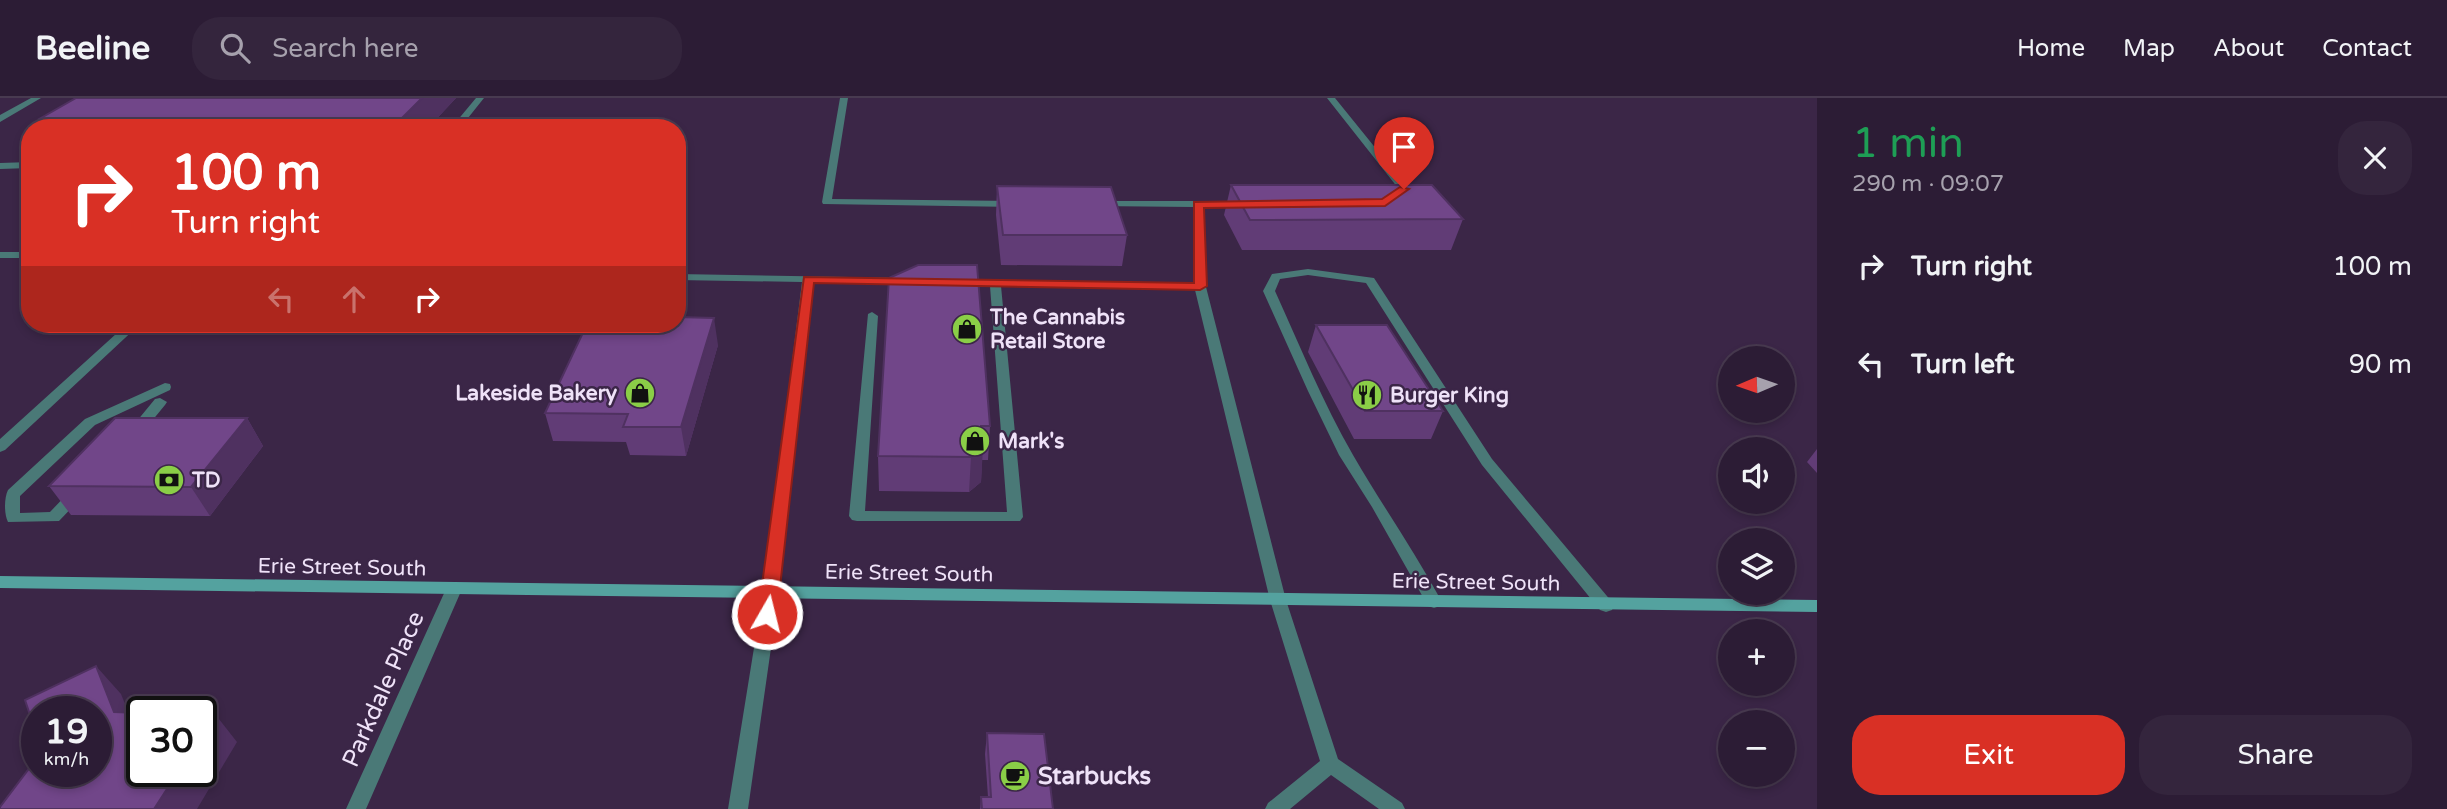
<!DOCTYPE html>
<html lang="en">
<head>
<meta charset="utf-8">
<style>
  :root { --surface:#2c1c35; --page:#34253d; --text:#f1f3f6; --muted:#a6a1ad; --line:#483a50; --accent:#d93025 }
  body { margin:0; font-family:"Varela Round",sans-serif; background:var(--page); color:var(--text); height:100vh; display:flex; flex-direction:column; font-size:26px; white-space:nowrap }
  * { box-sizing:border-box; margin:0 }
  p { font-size:23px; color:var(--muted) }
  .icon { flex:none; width:38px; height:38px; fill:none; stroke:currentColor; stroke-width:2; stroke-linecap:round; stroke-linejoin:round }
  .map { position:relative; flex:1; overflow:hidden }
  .details { display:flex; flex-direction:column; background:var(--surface); width:630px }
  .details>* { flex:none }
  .banner { position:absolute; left:21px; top:21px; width:665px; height:214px; border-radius:28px; box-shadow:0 4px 10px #0003,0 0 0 2px var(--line); background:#d93025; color:#fff; overflow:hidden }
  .needle { width:46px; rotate:268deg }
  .fabs { position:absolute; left:1718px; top:248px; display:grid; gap:14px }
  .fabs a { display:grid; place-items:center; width:77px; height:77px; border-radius:50%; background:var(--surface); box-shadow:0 4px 10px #0003,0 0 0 2px var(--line); font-size:35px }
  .speed { position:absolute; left:21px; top:598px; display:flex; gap:14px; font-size:35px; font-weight:700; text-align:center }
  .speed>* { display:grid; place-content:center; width:91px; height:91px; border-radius:50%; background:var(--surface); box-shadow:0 4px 10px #0003,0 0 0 2px var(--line); line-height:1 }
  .speed small { font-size:18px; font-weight:400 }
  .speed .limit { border:4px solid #111; border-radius:10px; background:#fff; color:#111 }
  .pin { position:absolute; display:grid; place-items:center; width:60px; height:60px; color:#fff; margin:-72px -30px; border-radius:50% 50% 50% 0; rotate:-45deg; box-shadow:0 0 7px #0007 }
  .pin .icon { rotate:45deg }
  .me { position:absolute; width:77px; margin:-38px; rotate:8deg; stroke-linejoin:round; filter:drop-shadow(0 0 5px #0008) }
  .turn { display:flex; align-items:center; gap:24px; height:147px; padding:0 35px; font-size:32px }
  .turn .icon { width:91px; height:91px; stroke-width:2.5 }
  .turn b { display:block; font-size:49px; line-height:60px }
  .lanes { display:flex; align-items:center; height:66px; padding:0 35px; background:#0003; justify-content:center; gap:35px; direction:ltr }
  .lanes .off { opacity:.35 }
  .round { display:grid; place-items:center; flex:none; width:74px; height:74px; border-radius:28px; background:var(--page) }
  .headline { display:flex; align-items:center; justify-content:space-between; height:119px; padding:0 35px }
  h1 { font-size:42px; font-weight:600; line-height:52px; color:#1e9e55 }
  .button { display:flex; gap:14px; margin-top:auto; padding:14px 35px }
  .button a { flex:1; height:80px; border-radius:28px; background:var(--accent); color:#fff; font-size:28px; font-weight:600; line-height:80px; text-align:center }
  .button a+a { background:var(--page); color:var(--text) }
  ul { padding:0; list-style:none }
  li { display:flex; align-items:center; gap:21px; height:98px; padding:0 35px }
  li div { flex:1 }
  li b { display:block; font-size:26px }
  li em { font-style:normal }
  header { display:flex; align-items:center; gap:42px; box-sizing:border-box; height:98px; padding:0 35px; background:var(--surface); border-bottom:2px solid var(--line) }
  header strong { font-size:33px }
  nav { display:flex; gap:38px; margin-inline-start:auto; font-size:24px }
  .search { width:490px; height:63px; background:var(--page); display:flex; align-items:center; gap:18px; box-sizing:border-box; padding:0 24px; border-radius:28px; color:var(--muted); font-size:26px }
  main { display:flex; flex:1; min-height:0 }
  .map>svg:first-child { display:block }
</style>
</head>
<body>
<header>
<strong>Beeline</strong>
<div class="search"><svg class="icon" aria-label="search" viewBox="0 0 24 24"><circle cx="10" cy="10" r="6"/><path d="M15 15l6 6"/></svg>Search here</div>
<nav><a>Home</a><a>Map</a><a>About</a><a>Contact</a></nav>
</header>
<main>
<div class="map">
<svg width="1817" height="711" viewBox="0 0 1817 711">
  <rect width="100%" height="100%" fill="#3b2647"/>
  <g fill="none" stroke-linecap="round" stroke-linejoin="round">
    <path fill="#4a7977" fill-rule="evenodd" d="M476,0h8l-24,30h-9z
      M840,0h8l-16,101 184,2 5,3 -5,3 -193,-3 -1,-2z
      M1327,0h8l72,89v4l-10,7h-6v-4l7,-6z
      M30,64v6l-30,1v-6z
      M1099,103h144l5,3 -5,3h-40l3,80 80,313 52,159 64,44 3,6h-26l-48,-34 -41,34h-25l3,-6 52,-42 -50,-161 -75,-310 -194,-4 22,231 -3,4h-163l-5,-1 -3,-4 19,-202 4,-2 6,4 -13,195 142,1 -17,-226 -30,-1 -6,-3 2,-2 238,3 -1,-76 -98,-1v-4z
      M0,154h30v6h-30z
      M1308,171l66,9 118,181 120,143 2,4 -2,4 -6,2 -6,-2 -118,-145 -116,-182 -58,-8 -28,4 -5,12c25,55 48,112 78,164 29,50 62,97 89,147l-2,4 -6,2 -6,-2 -56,-99 -33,-52 -31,-64 -45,-100 9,-17z
      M677,176l232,4 6,3 -6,3 -96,-2 -34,310 -2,4 -6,2 -6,-2 -2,-4 39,-310 -125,-2z
      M127,226h13l-135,126 -5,2v-13z
      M165,285l5,1 1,3 -1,3 -75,35 -75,71v17l30,-1 22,-23h10l2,4 -2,4 -23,24 -51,1c-4,-8 -4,-24 0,-32l77,-71z
      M160,300l7,4 -2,3 -23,28h-10l-2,-3 2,-3 23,-28z"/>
    <path fill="#4a7977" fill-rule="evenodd" d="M31,0h10l-41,24v-7z
      M454,485l6,2 2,4 -96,220h-20l100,-220 2,-4z
      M771,488l6,2 2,4 -31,217h-20l35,-217 2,-4z"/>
    <path fill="#54a29f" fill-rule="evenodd" d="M0,478l1817,24v12l-1817,-24z"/>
  </g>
  <path fill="#613c76" d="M76,0h380l-28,30h-381l-6,-10z
    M1231,87l232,34 -12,31h-209l-18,-35z
    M997,88l130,49 -5,31 -121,-1 -5,-50z
    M889,180l101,148 -2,34h-6l-1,22 -12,10 -90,-1 -1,-35z
    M1316,227l127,86 -12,28h-77l-46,-87z
    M718,247l-32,111 -56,-1 -4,-13 -73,-1 -8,-28z
    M247,320l16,28 -53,70 -139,-1 -22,-29z
    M1817,351v24l-10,-11z
    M987,635l66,76h-73l1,-12h7l-3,-43z"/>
  <path fill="#4f3160" d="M422,0h34l-28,30h-36z
    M714,220l4,27 -32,111 -5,-29z
    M247,320l16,28 -53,70 -19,-29z
    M983,350l-2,34 -12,10 2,-35z
    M96,568l25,28 19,47 -26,-29z
    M215,616l22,28 -40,67h-43l24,-37h23v-37z"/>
  <path fill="#714689" stroke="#4f3160" stroke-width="2" d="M76,0h346l-30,30h-42l7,-7 -316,-3z
    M1231,87h201l31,34 -213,1z
    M997,88l114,1 16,48h-124z
    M918,167h59l13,161h-9l2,22 -12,9 -93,-1 11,-178z
    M677,219l37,1 -33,109h-58l5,-13 -83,-1 42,-89h90z
    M1316,227h71l56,86h-78z
    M115,320h132l-56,69 -142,-1z
    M96,568l18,46 28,1v59h36l-24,37h-154v-2l37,-49v14h59v-60h-59v24l-12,-36z
    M201,615l14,1 -14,21z
    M987,635l57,1 9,75h-71l-1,-12h10z"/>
  <path fill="#d93025" stroke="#8d1f18" stroke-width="2" d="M1400,89l9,2 -24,17 -181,2 3,78 -7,4 -386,-7 -37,331 -3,6 -7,2 -6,-2 -3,-6 46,-337 390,6v-81l188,-3z"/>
  <defs>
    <g id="shop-disc" transform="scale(1.575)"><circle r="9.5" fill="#8ace47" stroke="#3b2647"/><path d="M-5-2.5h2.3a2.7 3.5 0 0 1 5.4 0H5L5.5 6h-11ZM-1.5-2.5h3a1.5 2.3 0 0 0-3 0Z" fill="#111"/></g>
    <g id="restaurant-disc" transform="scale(1.575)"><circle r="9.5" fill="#8ace47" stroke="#3b2647"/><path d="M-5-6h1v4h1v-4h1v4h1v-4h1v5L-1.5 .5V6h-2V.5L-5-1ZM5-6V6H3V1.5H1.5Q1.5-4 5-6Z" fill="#111"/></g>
    <g id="bank-disc" transform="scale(1.575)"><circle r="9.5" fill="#8ace47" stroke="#3b2647"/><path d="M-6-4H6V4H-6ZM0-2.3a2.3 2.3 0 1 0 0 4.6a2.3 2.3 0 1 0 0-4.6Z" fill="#111"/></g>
    <g id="cafe-disc" transform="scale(1.575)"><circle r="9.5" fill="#8ace47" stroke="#3b2647"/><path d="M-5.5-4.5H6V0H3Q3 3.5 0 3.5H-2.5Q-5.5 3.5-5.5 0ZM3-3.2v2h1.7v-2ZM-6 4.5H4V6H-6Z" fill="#111"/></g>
  </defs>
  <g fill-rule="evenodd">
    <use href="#shop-disc" x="967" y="231"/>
    <use href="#shop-disc" x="640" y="295"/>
    <use href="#restaurant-disc" x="1367" y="297"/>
    <use href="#shop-disc" x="975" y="343"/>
    <use href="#bank-disc" x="169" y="382"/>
    <use href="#cafe-disc" x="1015" y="678"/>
  </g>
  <g text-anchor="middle" stroke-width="5" stroke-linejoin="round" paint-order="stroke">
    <g font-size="21" font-weight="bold" fill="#efe2f8" stroke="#3b2647" text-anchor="start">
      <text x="990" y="226">The Cannabis<tspan x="990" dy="24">Retail Store</tspan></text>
      <text x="617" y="302" text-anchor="end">Lakeside Bakery</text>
      <text x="1390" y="304">Burger King</text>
      <text x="998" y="350">Mark's</text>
      <text x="192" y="389">TD</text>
    </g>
    <g font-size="21" fill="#efe2f8" stroke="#3b2647">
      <text transform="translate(342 469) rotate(1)" y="7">Erie Street South</text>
      <text transform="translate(909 475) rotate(1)" y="7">Erie Street South</text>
      <text transform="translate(1476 484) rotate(1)" y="7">Erie Street South</text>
    </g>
    <g font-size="24" fill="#efe2f8" stroke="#3b2647">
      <text transform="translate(383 591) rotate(-66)" y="8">Parkdale Place</text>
    </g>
    <g font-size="24" font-weight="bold" fill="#efe2f8" stroke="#3b2647" text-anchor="start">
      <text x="1038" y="686">Starbucks</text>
    </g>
  </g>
</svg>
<div class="fabs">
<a><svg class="needle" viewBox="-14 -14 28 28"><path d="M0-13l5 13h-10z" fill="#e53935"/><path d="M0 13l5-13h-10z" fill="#a6a1ad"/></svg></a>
<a><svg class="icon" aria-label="sound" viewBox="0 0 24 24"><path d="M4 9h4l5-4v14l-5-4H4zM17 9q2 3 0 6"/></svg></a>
<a><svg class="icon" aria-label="layers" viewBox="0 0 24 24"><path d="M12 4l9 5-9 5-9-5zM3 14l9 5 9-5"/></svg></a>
<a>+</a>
<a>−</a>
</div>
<div class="speed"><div>19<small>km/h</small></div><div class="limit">30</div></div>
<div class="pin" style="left:1404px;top:91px;background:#d93025"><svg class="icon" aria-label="arrive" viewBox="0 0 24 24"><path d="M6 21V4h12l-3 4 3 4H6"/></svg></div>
<svg class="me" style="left:767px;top:516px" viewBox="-20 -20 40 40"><circle r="17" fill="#d93025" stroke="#fff" stroke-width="3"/><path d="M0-11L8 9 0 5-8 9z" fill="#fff"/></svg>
<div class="banner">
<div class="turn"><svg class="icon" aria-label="right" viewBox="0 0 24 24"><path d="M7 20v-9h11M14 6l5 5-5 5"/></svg><div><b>100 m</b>Turn right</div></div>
<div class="lanes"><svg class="icon off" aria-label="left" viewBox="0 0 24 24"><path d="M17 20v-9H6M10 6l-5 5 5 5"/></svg><svg class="icon off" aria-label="ahead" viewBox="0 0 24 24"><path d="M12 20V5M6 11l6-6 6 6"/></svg><svg class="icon" aria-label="right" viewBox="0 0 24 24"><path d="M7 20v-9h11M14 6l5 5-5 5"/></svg></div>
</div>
</div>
<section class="details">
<div class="headline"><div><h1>1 min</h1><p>290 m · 09:07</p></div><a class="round"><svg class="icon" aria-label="close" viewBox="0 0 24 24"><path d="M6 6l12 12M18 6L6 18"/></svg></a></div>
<ul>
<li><svg class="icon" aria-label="right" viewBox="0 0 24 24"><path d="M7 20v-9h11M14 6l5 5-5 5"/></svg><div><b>Turn right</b></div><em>100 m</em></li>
<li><svg class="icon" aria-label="left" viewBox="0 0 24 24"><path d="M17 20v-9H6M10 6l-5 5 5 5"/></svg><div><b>Turn left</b></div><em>90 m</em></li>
</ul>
<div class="button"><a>Exit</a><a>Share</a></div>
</section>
</main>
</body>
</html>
